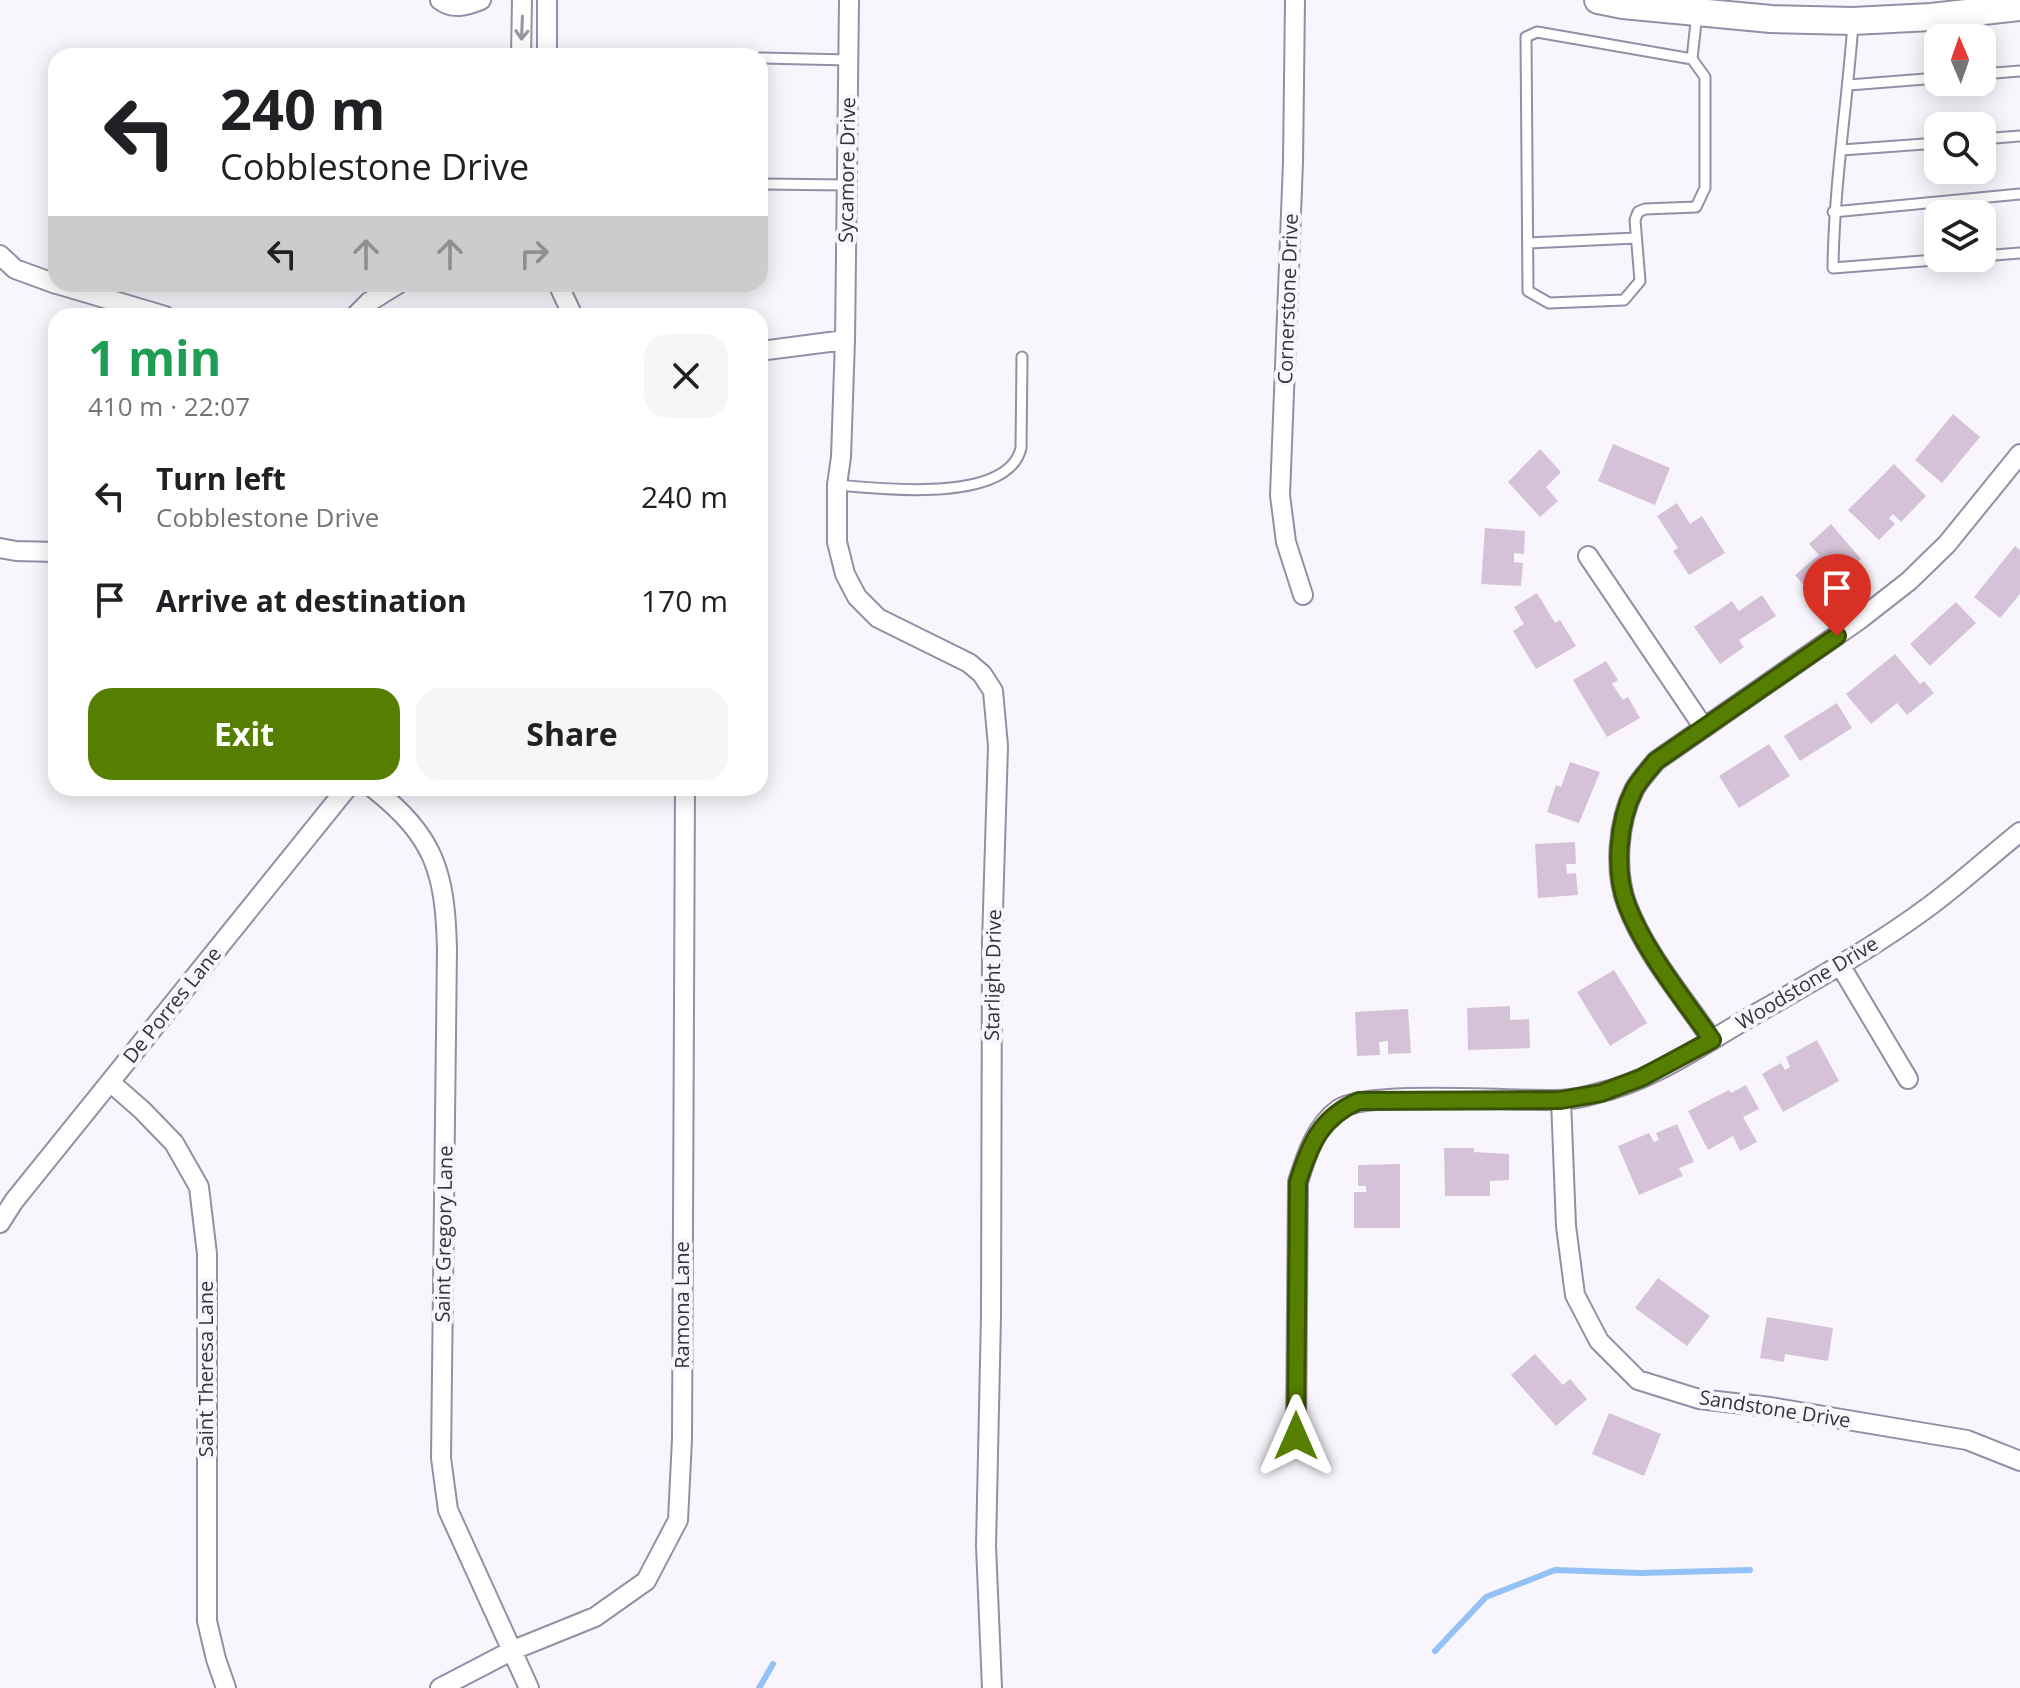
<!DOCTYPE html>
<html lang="en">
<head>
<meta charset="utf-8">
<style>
  :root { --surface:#fff; --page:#f6f6f6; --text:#202124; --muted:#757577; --accent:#567f02 }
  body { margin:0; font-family:"Open Sans",sans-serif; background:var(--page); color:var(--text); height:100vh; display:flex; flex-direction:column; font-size:30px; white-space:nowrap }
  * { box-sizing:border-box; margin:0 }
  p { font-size:26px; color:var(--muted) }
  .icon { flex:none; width:44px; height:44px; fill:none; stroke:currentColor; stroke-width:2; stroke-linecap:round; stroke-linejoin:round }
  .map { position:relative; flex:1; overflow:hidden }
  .drawer { position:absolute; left:48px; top:308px; width:720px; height:488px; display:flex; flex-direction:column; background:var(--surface); border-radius:24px; box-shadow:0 4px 20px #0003 }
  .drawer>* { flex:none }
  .banner { position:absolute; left:48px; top:48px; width:720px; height:244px; border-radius:24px; box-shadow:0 4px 20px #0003; background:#fff; color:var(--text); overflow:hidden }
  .needle { width:52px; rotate:358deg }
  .buttons { position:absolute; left:1924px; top:24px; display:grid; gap:16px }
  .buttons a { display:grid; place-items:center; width:72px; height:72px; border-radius:16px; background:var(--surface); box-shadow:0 4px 20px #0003; font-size:40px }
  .pin { position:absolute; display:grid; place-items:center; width:68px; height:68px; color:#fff; margin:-82px -34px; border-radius:50% 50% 50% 0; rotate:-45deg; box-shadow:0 0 8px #0007 }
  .pin .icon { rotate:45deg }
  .me { position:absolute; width:88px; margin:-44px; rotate:0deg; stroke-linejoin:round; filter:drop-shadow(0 0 6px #0008) }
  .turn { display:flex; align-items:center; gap:28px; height:168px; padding:0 40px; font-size:36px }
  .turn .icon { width:104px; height:104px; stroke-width:2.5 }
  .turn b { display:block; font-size:56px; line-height:68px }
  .lanes { display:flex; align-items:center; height:76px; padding:0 40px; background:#0003; justify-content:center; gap:40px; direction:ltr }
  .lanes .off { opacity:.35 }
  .round { display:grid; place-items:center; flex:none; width:84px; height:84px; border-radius:24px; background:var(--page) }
  .head { display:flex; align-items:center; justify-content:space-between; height:136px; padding:0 40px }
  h1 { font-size:48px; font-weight:700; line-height:60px; color:#1e9e55 }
  .action { display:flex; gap:16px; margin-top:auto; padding:16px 40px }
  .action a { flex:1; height:92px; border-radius:24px; background:var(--accent); color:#fff; font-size:32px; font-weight:700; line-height:92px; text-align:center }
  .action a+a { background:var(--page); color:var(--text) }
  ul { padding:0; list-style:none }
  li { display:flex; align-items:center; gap:24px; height:104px; padding:0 40px }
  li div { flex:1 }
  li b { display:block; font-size:30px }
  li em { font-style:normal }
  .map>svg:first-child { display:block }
</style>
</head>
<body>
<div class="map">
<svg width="2020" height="1688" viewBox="0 0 2020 1688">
  <rect width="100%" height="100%" fill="#f8f6fc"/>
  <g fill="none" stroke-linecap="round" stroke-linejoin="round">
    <path stroke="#93c1f8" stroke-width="6" d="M1435,1651l51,-54 69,-27 86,3 109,-3
      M759,1688l14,-24"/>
  </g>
  <path fill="#d6c2d8" d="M1953,414l27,23 -38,46 -27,-23z
    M1613,444l57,24 -15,37 -57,-24z
    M1540,449l21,23 -15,15 12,14 -18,16 -32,-35z
    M1894,464l32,32 -25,26 -8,-8 -4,4 6,6 -16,16 -31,-30z
    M1677,503l13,21 12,-8 23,37 -36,22 -16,-24 5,-3 -21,-32z
    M1831,524l30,35 -44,42 -22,-26 24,-20 -10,-11z
    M1485,528l40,3 -1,23 -10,-1v9l9,1 -2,23 -40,-2z
    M2015,546l5,4v44l-20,24 -26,-21z
    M1537,593l18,30 5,-3 16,26 -40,23 -23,-38 11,-7 -10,-17z
    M1762,595l14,21 -37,24 5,7 -24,17 -26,-37 38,-26 7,10z
    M1956,602l20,21 -46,43 -20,-22z
    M1895,654l25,30 4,-3 10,12 -27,22 -10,-12 -26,21 -25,-30z
    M1606,661l12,19 -6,4 11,16 5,-3 12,21 -33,19 -34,-57z
    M1837,703l15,25 -52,33 -16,-25z
    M1769,744l21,32 -51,32 -20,-32z
    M1570,762l30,10 -21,51 -32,-11 9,-27 5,2z
    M1575,842l1,22h-10l1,10 9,-1 2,22 -40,3 -3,-54z
    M1614,970l33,53 -37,23 -33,-54z
    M1510,1006v14l19,-1 1,29 -62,2 -1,-42z
    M1408,1009l3,44 -23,1v-13l-9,1 1,13 -23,1 -2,-44z
    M1817,1040l22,41 -56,31 -21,-38 19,-11 4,7 5,-3 -4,-10z
    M1746,1085l13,24 -16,8 14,25 -17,9 -7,-15 -25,14 -20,-39 41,-21 2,3z
    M1677,1124l17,38 -15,6 4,8 -44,19 -21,-49 31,-13 5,9 5,-2 -3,-7z
    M1444,1148h30v4l35,2v26l-19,1v15h-45z
    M1400,1164v64h-46v-36h12v-6h-8v-21z
    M1658,1278l52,38 -23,30 -52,-38z
    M1767,1317l66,11 -5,33 -43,-7 -1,8 -24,-4z
    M1535,1354l28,31 7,-6 17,20 -31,27 -45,-51z
    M1609,1413l52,21 -17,42 -52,-22z"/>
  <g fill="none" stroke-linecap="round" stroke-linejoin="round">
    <g stroke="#968ea7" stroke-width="13">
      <path id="lane" d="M1853,24c-6,81 -19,162 -20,244l127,-10
        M760,58l89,2
        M1692,59l-155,-27 -11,5 2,254 21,12 75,-3 16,-19 -5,-61 3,-8 7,-3 51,-2 9,-19v-111l-13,-18 5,-46
        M1982,74l38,-3
        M1849,85l89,-7
        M1982,139l38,-3
        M1842,150l96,-7
        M760,184l87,1
        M1833,212l187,-18
        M1528,243l108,-5
        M1982,256l38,-3
        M837,485c43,4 171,19 184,-37l1,-91"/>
    </g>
    <g stroke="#968ea7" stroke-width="22">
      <path id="street" d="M440,0c13,10 26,6 41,0
        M849,0l-4,340 -4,117 -4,28v57l8,32 12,23 21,21 91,45 13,11 11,17 5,55 -6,197 -1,373 -5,230 6,142
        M1295,0l-2,162 -13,333 6,47 17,53
        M521,56l1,-56
        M547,56v-56
        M0,255l15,14 41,15
        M57,284l108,32
        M558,284l15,32
        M355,316l14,-14 29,-18
        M760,351l85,-11
        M0,548l16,3 40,1
        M1588,556l116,172
        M373,788c62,49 72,84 74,161l-6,509 7,52 81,178
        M1840,965l68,114
        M1712,1040c-29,-43 -67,-87 -85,-135 -13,-34 -9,-83 7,-115 5,-10 15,-20 22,-29l203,-141 50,-39 38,-37 73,-90
        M110,1082l32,28 32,33 25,44 8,67v367l9,38 10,29
        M1561,1100l5,126 9,69 24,46 39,39 61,19 71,8 197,33 53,21
        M0,1223l14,-22 333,-413
        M1296,1436l2,-254c8,-26 18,-57 41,-73 29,-19 175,-8 217,-9 14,0 29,-3 42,-7 50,-11 98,-44 142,-70 64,-37 131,-73 191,-118 31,-23 59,-49 89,-73
        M440,1688l71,-37 84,-34 51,-36 32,-61 4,-81 3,-651"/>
    </g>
    <g stroke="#968ea7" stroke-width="30">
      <path id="secondary" d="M1598,0l25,5 148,14 82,2 78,-4 89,-10"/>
    </g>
    <use href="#lane" stroke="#fff" stroke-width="9"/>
    <use href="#street" stroke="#fff" stroke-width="18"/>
    <use href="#secondary" stroke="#fff" stroke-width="26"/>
  </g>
  <defs><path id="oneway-shaft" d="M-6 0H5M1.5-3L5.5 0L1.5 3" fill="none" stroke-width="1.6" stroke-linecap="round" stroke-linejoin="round" transform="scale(2)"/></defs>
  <use stroke="#9a989e" href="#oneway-shaft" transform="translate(522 28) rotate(92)"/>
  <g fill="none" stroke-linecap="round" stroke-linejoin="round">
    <g stroke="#385301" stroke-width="20">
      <path id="route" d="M1296,1436l2,-254c12,-38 23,-65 61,-81l202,-1 40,-7 40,-15 71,-38c-29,-42 -67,-88 -85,-135 -13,-34 -9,-83 7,-115 5,-10 15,-20 22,-29l181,-125"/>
    </g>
    <use href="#route" stroke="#567f02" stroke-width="14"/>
  </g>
  <g text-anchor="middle" stroke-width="8" stroke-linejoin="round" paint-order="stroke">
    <g font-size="20" fill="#35323c" stroke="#f8f6fc">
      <text transform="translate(847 170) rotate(-89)" y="7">Sycamore Drive</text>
      <text transform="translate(1288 299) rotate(-88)" y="7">Cornerstone Drive</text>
      <text transform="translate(993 975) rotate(-89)" y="7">Starlight Drive</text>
      <text transform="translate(1807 983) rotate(-31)" y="7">Woodstone Drive</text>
      <text transform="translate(172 1005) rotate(-51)" y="7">De Porres Lane</text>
      <text transform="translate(444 1234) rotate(-89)" y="7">Saint Gregory Lane</text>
      <text transform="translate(682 1305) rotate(-90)" y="7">Ramona Lane</text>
      <text transform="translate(206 1369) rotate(-90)" y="7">Saint Theresa Lane</text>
      <text transform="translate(1775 1409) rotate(9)" y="7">Sandstone Drive</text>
    </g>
  </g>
</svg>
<div class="buttons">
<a><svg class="needle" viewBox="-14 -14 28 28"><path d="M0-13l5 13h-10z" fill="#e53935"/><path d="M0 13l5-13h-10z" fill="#757577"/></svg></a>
<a><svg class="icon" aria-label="search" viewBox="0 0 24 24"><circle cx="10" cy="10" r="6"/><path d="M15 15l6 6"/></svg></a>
<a><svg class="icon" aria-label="layers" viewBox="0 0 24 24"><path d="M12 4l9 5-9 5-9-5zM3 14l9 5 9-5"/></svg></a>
</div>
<div class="pin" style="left:1837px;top:636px;background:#d93025"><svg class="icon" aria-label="arrive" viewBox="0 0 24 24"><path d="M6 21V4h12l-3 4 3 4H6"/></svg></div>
<svg class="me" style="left:1296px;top:1436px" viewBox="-20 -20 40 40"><path d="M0-17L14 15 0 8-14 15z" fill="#567f02" stroke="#fff" stroke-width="4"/></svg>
<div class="banner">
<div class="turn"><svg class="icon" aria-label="left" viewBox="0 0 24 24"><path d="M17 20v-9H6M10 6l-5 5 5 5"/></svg><div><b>240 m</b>Cobblestone Drive</div></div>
<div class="lanes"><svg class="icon" aria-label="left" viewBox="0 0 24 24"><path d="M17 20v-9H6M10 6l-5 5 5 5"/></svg><svg class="icon off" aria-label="ahead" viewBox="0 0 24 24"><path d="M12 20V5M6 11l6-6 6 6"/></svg><svg class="icon off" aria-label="ahead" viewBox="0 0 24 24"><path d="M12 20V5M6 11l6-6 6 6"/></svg><svg class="icon off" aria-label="right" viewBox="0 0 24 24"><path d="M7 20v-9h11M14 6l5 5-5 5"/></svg></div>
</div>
<section class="drawer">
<div class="head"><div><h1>1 min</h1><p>410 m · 22:07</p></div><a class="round"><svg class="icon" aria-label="close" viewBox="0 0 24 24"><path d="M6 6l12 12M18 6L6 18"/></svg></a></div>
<ul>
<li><svg class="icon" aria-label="left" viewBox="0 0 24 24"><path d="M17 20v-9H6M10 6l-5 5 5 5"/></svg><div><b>Turn left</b><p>Cobblestone Drive</p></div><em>240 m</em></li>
<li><svg class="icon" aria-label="arrive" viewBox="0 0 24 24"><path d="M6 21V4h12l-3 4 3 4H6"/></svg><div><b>Arrive at destination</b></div><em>170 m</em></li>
</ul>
<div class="action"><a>Exit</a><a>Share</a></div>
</section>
</div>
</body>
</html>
